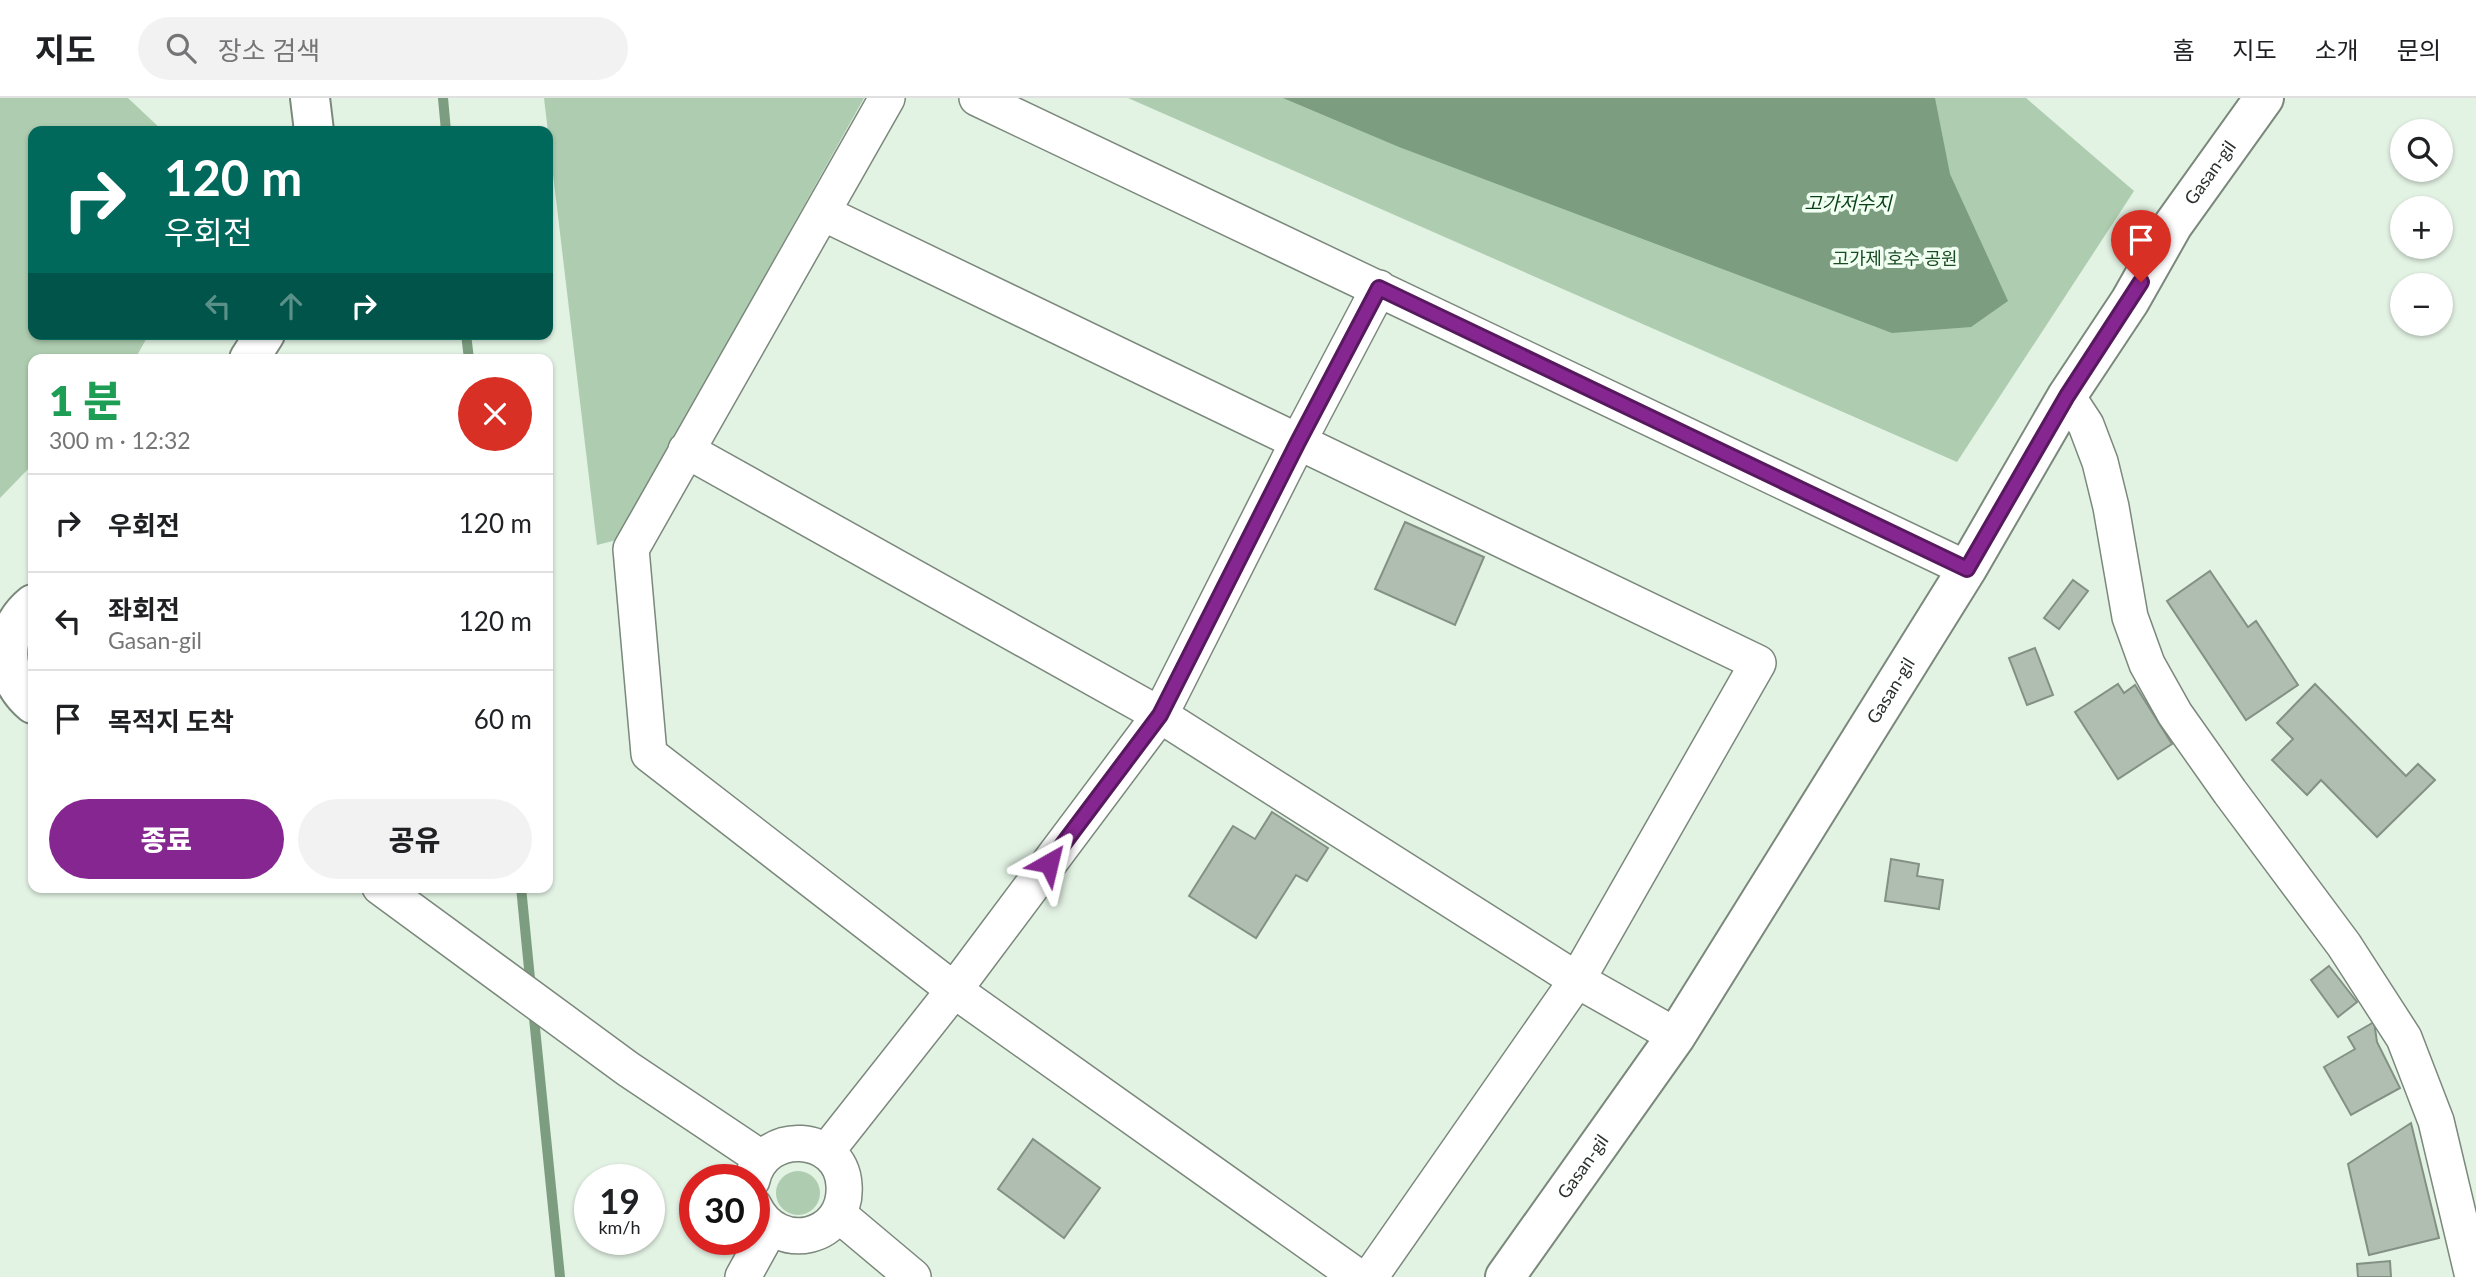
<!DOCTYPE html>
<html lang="ko">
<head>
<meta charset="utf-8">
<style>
  :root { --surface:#fff; --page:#f2f2f2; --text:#202124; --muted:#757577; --line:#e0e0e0; --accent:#862690 }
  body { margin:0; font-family:Lato,"Noto Sans KR",sans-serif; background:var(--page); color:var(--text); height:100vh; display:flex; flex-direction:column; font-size:26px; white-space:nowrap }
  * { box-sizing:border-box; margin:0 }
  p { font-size:23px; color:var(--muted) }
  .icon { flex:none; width:38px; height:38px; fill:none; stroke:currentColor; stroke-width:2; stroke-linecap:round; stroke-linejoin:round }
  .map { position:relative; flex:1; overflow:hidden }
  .drawer { position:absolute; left:28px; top:256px; width:525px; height:539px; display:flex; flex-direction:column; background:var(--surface); border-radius:14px; box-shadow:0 2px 5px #0004 }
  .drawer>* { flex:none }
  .top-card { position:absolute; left:28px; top:28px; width:525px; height:214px; border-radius:14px; box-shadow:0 2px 5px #0004; background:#00695c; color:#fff; overflow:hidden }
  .fabs { position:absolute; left:2390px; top:21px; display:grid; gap:14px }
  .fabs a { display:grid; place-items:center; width:63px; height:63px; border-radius:50%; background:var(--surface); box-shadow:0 2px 5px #0004; font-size:35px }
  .speed { position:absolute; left:574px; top:1066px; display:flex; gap:14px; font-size:35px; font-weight:700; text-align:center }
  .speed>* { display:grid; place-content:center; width:91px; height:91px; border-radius:50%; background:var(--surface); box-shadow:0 2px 5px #0004; line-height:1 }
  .speed small { font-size:18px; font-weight:400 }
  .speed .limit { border:10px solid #d22; background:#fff; color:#111 }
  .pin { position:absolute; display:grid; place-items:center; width:60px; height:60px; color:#fff; margin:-72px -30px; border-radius:50% 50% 50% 0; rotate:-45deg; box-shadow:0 0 7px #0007 }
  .pin .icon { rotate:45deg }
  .me { position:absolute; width:77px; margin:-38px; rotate:37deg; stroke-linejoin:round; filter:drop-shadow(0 0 5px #0008) }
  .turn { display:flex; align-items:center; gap:24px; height:147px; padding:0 21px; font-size:32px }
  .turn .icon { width:91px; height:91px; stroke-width:2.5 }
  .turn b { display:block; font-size:49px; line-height:60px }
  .lanes { display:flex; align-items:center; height:66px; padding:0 21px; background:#0003; justify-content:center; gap:35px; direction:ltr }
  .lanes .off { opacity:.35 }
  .round { display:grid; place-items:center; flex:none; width:74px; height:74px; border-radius:37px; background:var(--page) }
  .overview { display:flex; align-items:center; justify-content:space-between; height:119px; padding:0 21px }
  h1 { font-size:42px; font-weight:800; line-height:52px; color:#1e9e55 }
  .button { display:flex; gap:14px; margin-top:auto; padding:14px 21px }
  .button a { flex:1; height:80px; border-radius:42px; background:var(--accent); color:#fff; font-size:28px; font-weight:800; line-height:80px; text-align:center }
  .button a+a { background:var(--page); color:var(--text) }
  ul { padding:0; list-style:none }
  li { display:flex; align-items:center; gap:21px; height:98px; padding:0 21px; border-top:2px solid var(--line) }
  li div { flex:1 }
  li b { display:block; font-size:26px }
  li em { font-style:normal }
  header { display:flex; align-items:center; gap:42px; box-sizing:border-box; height:98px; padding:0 35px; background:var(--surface); border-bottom:2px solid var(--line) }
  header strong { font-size:33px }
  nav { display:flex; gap:38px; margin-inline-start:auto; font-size:24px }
  .search { width:490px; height:63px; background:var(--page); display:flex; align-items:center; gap:18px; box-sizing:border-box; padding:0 24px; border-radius:38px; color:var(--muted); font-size:26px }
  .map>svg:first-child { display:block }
</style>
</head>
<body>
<header>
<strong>지도</strong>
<div class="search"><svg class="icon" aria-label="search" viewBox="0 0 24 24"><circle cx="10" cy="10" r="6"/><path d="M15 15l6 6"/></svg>장소 검색</div>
<nav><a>홈</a><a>지도</a><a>소개</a><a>문의</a></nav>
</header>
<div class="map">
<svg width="2476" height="1179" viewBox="0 0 2476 1179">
  <rect width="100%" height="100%" fill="#e2f2e3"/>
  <path fill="#aecdb0" d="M0,0h128l35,33h-130v203h116l-14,25h-102v105l-33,34z
    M544,0h320l-247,442 -20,5z
    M1128,0h898l108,93 -177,271z
    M776 1095a22 22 0 1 1 44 0a22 22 0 1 1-44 0Z"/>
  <path fill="#7c9d7f" d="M1283,0h652l15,76 58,127 -37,26 -79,6 -493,-186z"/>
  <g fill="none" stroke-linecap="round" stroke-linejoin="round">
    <path stroke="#7c9d7f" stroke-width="10" d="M443,0l3,33
      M466,236l3,25
      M521,789l10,102
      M533,910l27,269"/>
  </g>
  <path fill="#b0beb1" stroke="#839184" stroke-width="2" d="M1405,424l79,35 -29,68 -80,-36z
    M2210,473l38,56 8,-6 42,64 -52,35 -79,-119z
    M2073,482l15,11 -29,38 -15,-11z
    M2035,550l18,47 -26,10 -18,-47z
    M2118,586l6,9 11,-8 37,59 -54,35 -43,-67z
    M2315,586l91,92 12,-12 17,16 -58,57 -56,-57 -14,15 -35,-35 21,-21 -16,-16z
    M1272,714l56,36 -21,33 -11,-6 -40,63 -67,-42 44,-70 22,13z
    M1891,761l28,5 -2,12 26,4 -4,29 -54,-8z
    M2329,868l28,36 -19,15 -27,-37z
    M2374,924l3,20 23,46 -49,27 -27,-48 31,-18 -7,-12z
    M2411,1025l28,115 -70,17 -21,-91z
    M1033,1041l67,49 -36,50 -66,-49z
    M2390,1163l1,16h-33l-1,-13z"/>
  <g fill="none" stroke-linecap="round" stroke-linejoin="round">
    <g stroke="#7b887c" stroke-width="38">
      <path id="street" d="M977,0l990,471
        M823,115l935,450 -181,317 99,56
        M2067,298l19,29 14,37 11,45 19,110 17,47 28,50 55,78 114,153 60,93 32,83 37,156
        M686,352l474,265 417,265 -207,297
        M380,789l248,182 133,89
        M826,1054l128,-162 -305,-236 -18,-205 256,-451
        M752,1082c11,-52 89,-47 92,5 4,54 -66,71 -90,21
        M838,1116l75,63
        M743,1179l27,-49
        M1358,1179l-404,-287 206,-275 138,-273 81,-154"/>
    </g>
    <g stroke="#7b887c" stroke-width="42">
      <g id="secondary">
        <path d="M310,0l4,33"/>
        <path d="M249,261l16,-25"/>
        <path d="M33,506c-33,27 -33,72 0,100"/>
        <path id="s1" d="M1505,1179l171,-241 291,-467 100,-173 63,-95 43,-76 91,-127"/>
      </g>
    </g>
    <use href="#street" stroke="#fff" stroke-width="35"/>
    <use href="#secondary" stroke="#fff" stroke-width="38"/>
  </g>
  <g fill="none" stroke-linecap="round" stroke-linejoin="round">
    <g stroke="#57195e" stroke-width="18">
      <path id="route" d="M1049,765l111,-148 138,-273 81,-154 588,281 100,-173 74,-114"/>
    </g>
    <use href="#route" stroke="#862690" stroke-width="12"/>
  </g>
  <g text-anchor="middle" stroke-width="7" stroke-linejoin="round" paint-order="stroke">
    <g font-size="18" fill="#2a302b" stroke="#f0fff1">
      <text dy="6" stroke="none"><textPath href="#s1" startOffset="1311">Gasan-gil</textPath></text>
      <text dy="6" stroke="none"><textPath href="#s1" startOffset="702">Gasan-gil</textPath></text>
      <text dy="6" stroke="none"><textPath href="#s1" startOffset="135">Gasan-gil</textPath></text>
    </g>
    <g font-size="18" fill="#194c23" stroke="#f0fff1">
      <text x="1895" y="167">고가제 호수 공원</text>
    </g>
    <g font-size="19" font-style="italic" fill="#0a4018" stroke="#f0fff1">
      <text x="1848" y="112">고가저수지</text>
    </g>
  </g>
</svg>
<div class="fabs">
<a><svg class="icon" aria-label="search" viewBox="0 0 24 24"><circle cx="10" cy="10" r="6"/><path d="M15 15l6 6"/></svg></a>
<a>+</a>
<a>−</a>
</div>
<div class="speed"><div>19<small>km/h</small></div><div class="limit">30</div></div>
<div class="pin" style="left:2141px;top:184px;background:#d93025"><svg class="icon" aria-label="arrive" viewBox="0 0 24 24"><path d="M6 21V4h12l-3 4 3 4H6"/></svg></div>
<svg class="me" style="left:1049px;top:765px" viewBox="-20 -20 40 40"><path d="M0-17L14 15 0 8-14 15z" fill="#862690" stroke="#fff" stroke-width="4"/></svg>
<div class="top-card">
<div class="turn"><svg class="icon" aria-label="right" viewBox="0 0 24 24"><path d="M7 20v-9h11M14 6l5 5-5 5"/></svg><div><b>120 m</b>우회전</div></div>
<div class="lanes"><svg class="icon off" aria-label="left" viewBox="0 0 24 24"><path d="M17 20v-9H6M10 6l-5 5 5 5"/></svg><svg class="icon off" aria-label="ahead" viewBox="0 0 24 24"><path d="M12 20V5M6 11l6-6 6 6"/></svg><svg class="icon" aria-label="right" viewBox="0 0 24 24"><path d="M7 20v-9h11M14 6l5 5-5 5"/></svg></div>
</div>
<section class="drawer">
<div class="overview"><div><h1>1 분</h1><p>300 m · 12:32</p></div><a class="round" style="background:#d93025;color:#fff"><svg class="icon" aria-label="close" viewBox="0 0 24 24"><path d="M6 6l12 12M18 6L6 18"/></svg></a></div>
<ul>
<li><svg class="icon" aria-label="right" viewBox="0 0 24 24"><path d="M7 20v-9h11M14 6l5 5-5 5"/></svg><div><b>우회전</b></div><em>120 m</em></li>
<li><svg class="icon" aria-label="left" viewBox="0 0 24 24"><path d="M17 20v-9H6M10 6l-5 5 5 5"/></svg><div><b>좌회전</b><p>Gasan-gil</p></div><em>120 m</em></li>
<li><svg class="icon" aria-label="arrive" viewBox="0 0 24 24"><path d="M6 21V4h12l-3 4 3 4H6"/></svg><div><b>목적지 도착</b></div><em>60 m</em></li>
</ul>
<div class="button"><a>종료</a><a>공유</a></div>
</section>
</div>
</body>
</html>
